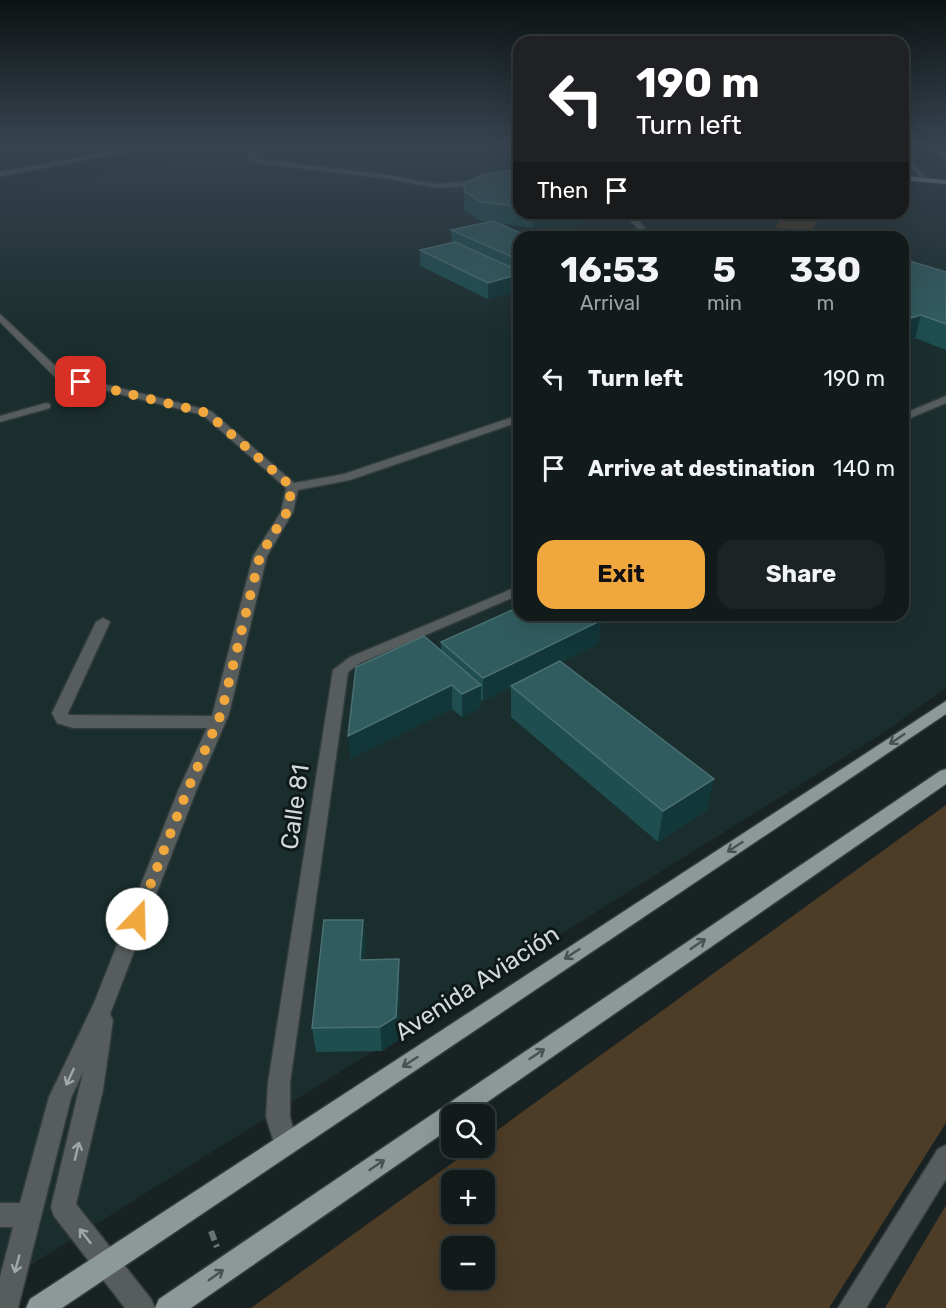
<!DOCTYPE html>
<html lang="en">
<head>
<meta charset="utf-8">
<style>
  :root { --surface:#121a1a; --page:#1b2323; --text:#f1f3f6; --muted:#9ca1a2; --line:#313839; --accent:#efa73e }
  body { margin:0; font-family:Rubik,sans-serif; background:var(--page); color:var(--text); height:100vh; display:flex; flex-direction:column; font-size:22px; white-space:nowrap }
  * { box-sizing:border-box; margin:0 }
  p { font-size:20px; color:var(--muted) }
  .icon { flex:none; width:33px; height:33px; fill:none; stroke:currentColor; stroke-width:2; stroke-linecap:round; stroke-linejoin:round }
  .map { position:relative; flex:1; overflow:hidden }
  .drawer { position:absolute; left:513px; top:231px; width:396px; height:390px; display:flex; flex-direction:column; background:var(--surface); border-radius:18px; box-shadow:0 6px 24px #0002,0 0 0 2px var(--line) }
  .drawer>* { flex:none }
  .guide { position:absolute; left:513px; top:36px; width:396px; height:183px; border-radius:18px; box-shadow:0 6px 24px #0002,0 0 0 2px var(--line); background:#202124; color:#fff; overflow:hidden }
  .controls { position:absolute; left:441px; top:1104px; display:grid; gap:12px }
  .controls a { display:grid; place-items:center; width:54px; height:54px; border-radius:12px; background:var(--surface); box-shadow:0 6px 24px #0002,0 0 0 2px var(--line); font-size:30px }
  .pin { position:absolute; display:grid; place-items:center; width:51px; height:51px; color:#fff; margin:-26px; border-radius:12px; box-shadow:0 3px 9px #0006 }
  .me { position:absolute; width:66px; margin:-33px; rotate:21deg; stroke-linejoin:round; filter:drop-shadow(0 0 4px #0008) }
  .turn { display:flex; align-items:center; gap:21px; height:126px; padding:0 24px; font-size:27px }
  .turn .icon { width:78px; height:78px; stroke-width:2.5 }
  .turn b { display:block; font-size:42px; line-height:51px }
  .then { display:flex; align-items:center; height:57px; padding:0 24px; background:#0003; gap:12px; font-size:22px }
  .eta { display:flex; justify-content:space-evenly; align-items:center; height:102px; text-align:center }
  .eta b { font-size:36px; font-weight:700; line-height:42px }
  .action { display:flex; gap:12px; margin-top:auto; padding:12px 24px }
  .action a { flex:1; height:69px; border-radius:18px; background:var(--accent); color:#111; font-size:24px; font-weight:700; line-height:69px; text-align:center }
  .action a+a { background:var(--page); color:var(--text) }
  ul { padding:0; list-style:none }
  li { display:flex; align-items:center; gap:18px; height:90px; padding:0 24px }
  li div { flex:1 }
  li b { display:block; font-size:22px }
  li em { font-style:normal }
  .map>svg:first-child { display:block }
</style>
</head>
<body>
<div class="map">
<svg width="946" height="1308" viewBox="0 0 946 1308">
  <rect width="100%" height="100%" fill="#182223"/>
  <path fill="#1b2e2e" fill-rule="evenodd" d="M255,146h264v67h384v-67h43v542l-63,45 -883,551v-1089zM519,237h384v378h-384z"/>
  <path fill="#4d3c26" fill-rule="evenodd" d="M786,213l36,2 -12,17 -35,-5z
    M946,805v318l-117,185h-578l222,-160h11l1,-9zM452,1180h32v34h-32zM452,1246h32v34h-32z
    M946,1205v103h-61z"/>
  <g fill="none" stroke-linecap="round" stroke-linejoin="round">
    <g stroke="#323c3d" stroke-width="3">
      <path id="minor" d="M141,146h16l-157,30v-4z
        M250,146h6l2,5 -5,7 3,1 134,16 45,9 84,-5v4l-84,5 -45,-9 -134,-16 -10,-4 6,-8z
        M933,146h7l6,8v6z
        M903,149l23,29v2h-4l-19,-25z
        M624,213h8l21,24h-8z
        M532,232l20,5h-25z
        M0,314l64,60 147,37 83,72 50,-9 175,-59v7l-169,58 -52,10 -5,22 -26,44 -38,158 -33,77 -86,223 3,6 -10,70 -27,114 75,95 4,9h-30l-71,-92 -3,-9 32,-135 -12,26 -53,210h-18v-31l13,-50h-13v-24h20l29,-106 45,-94 84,-212 29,-63h-134l-16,-5 -5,-10 44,-91 7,-4 7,4 -42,91 1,2 143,1 41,-160 28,-44 5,-24 -83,-73 -147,-37 -56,-56z
        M946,396v7l-43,18v-7z
        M46,403l4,1v4l-50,14v-6z
        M519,586v9l-159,68 -12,9 -58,411v34l7,27 -4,8 -8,4 -8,-4 -11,-35 2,-34 65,-413 17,-13z
        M946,1145v34l-80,129h-28l100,-159z"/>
    </g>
    <g stroke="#323c3d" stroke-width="3">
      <path id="major" d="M903,176l43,4v4l-43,-4z
        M946,701v13l-884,594h-36l4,-9z
        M946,769v15l-476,330h-18v13l-261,181h-36l4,-9 781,-528z"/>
    </g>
    <path stroke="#6a7374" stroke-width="6" stroke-dasharray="10 4.5" stroke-linecap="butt" d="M211,1231l6,16"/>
    <use href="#minor" fill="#575c5c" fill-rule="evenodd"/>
    <use href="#major" fill="#8d9898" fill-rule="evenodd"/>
  </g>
  <path fill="#1e4e50" d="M519,169v44h82l-5,4 -25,9 -38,2 -36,-5 22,14v54l-31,8 -68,-33v-16l32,-7 -1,-13 38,-8 -8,-1 -17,-11v-19z
    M903,259l43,13v78l-31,-12 -12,4z
    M602,623l-2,1 -2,20 -37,18 146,148 -49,32 -147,-125v-30l-28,14 -2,-1v8l-19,9 -10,-8 -102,50 91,-109v-8z
    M363,920l3,24 -2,16 36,23 -2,57 -16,11 -66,1 -4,-24z"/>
  <path fill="#133638" d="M534,213h67l-5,4 -25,9 -38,2z
    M519,274v17l-31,8v-16z
    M921,315l-6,23 -12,4v-5l5,-18z
    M584,615h19l-1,8 -2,1 -2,20 -115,57v-23z
    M452,685v24l-102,50 -2,-23z
    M481,685v23l-19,9v-23z
    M714,779l-7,31 -49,32 5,-31z
    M363,920l3,24 -3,40 -3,-24z
    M399,959l1,24 -2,57 -16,11 -2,-24z"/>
  <path fill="#315c5f" stroke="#4a7072" stroke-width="1.5" d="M519,169v38l-38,-5 -17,-11 1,-8 19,-9z
    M493,221l37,16h-11v23l-68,-30z
    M455,242l64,29v3l-31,9 -68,-33z
    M903,259l43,13v52l-25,-9 -13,4 -5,-2z
    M519,607v8h72l9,6 -117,57 -42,-36z
    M424,636l57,49 -19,9 -10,-9 -104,51 8,-69z
    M560,661l154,118 -51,32 -152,-125z
    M324,920h39l-3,40 39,-1 -3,58 -16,10 -68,1z"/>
  <defs><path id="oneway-shaft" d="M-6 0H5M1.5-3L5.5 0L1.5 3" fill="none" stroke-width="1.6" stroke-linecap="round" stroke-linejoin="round" transform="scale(1.5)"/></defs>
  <g stroke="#485252">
    <use href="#oneway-shaft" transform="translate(897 739) rotate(146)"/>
    <use href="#oneway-shaft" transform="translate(735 847) rotate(147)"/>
    <use href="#oneway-shaft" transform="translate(698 944) rotate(-34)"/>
    <use href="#oneway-shaft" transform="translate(572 954) rotate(147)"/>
    <use href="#oneway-shaft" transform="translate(537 1054) rotate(-34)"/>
    <use href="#oneway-shaft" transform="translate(410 1062) rotate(147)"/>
    <use href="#oneway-shaft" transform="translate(377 1165) rotate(-34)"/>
    <use href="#oneway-shaft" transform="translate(216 1275) rotate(-35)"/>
  </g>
  <g stroke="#a1a7a8">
    <use href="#oneway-shaft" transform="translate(70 1077) rotate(115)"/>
    <use href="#oneway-shaft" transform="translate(77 1151) rotate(-76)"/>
    <use href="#oneway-shaft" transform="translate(85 1236) rotate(-128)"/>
    <use href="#oneway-shaft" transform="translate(17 1264) rotate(105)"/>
  </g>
  <linearGradient id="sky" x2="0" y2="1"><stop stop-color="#0d1313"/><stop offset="0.44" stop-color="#374450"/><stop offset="1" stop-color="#374450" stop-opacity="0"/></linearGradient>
  <rect width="946" height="330" fill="url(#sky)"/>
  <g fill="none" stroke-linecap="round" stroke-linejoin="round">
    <path stroke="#efa73e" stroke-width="10" stroke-dasharray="0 18" d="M81,382l126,31 85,74 -5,25 -27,44 -39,158 -34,77 -50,128"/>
  </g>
  <g text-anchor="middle" stroke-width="6" stroke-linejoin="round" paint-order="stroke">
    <g font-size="24" fill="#d3d9da" stroke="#0f1919">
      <text transform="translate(295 807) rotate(-82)" y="8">Calle 81</text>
      <text transform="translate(477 983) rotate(-33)" y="8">Avenida Aviación</text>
    </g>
  </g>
</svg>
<div class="controls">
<a><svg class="icon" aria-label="search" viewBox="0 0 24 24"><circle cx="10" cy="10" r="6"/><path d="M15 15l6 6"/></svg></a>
<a>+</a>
<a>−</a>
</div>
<div class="pin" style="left:81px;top:382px;background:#d93025"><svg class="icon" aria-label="arrive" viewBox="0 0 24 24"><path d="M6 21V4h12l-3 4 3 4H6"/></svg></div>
<svg class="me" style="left:137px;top:919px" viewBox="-20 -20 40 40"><circle r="19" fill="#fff"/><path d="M0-13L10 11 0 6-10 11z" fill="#efa73e"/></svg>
<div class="guide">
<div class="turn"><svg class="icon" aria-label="left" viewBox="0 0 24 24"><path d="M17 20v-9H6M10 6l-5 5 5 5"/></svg><div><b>190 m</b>Turn left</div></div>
<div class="then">Then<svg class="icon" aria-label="arrive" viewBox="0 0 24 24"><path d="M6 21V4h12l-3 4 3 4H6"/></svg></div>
</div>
<section class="drawer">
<div class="eta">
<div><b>16:53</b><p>Arrival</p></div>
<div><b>5</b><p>min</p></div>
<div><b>330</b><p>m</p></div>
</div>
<ul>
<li><svg class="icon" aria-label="left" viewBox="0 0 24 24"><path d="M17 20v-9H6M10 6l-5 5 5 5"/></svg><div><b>Turn left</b></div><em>190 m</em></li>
<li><svg class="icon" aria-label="arrive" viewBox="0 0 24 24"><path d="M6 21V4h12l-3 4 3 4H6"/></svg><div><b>Arrive at destination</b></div><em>140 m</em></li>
</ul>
<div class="action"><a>Exit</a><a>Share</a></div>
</section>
</div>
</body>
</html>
